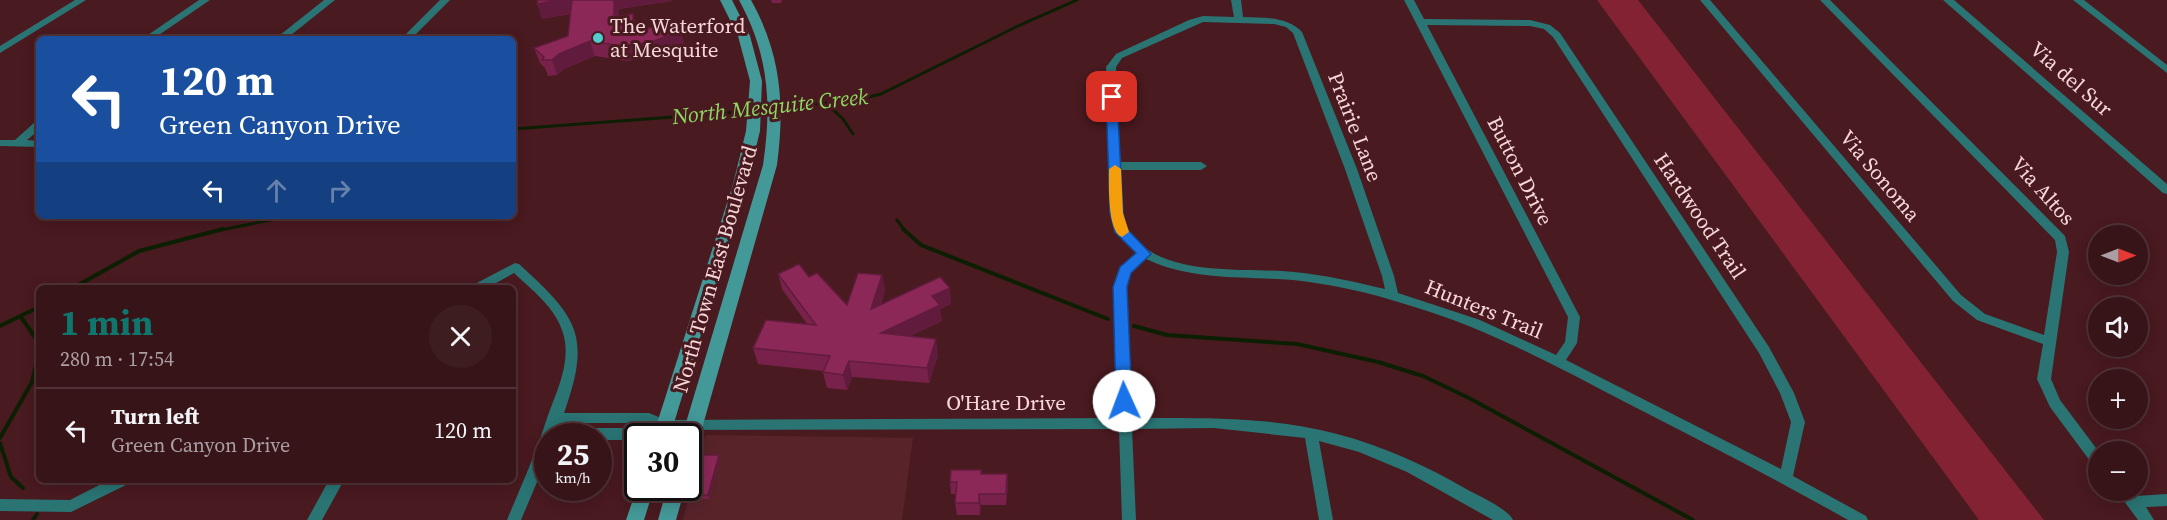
<!DOCTYPE html>
<html lang="en">
<head>
<meta charset="utf-8">
<style>
  :root { --surface:#371418; --page:#3e1d21; --text:#f1f3f6; --muted:#aa9ea2; --line:#513337; --accent:#0f766e }
  body { margin:0; font-family:"Source Serif 4",serif; background:var(--page); color:var(--text); height:100vh; display:flex; flex-direction:column; font-size:22px; white-space:nowrap }
  * { box-sizing:border-box; margin:0 }
  p { font-size:20px; color:var(--muted) }
  .icon { flex:none; width:33px; height:33px; fill:none; stroke:currentColor; stroke-width:2; stroke-linecap:round; stroke-linejoin:round }
  .map { position:relative; flex:1; overflow:hidden }
  .side { position:absolute; left:36px; top:285px; width:480px; height:198px; display:flex; flex-direction:column; background:var(--surface); border-radius:9px; box-shadow:0 3px 15px #0003,0 0 0 2px var(--line) }
  .side>* { flex:none }
  .top-card { position:absolute; left:36px; top:36px; width:480px; height:183px; border-radius:9px; box-shadow:0 3px 15px #0003,0 0 0 2px var(--line); background:#1a4fa0; color:#fff; overflow:hidden }
  .needle { width:39px; rotate:90deg }
  .controls { position:absolute; left:2088px; top:225px; display:grid; gap:12px }
  .controls a { display:grid; place-items:center; width:60px; height:60px; border-radius:50%; background:var(--surface); box-shadow:0 3px 15px #0003,0 0 0 2px var(--line); font-size:30px }
  .speed { position:absolute; left:534px; top:423px; display:flex; gap:12px; font-size:30px; font-weight:700; text-align:center }
  .speed>* { display:grid; place-content:center; width:78px; height:78px; border-radius:50%; background:var(--surface); box-shadow:0 3px 15px #0003,0 0 0 2px var(--line); line-height:1 }
  .speed small { font-size:15px; font-weight:400 }
  .speed .limit { border:3px solid #111; border-radius:9px; background:#fff; color:#111 }
  .pin { position:absolute; display:grid; place-items:center; width:51px; height:51px; color:#fff; margin:-26px; border-radius:12px; box-shadow:0 3px 9px #0006 }
  .me { position:absolute; width:66px; margin:-33px; rotate:358deg; stroke-linejoin:round; filter:drop-shadow(0 0 4px #0008) }
  .turn { display:flex; align-items:center; gap:21px; height:126px; padding:0 24px; font-size:27px }
  .turn .icon { width:78px; height:78px; stroke-width:2.5 }
  .turn b { display:block; font-size:42px; line-height:51px }
  .lanes { display:flex; align-items:center; height:57px; padding:0 24px; background:#0003; justify-content:center; gap:30px; direction:ltr }
  .lanes .off { opacity:.35 }
  .round { display:grid; place-items:center; flex:none; width:63px; height:63px; border-radius:32px; background:var(--page) }
  .headline { display:flex; align-items:center; justify-content:space-between; height:102px; padding:0 24px }
  h1 { font-size:36px; font-weight:700; line-height:45px; color:var(--accent) }
  ul { padding:0; list-style:none }
  li { display:flex; align-items:center; gap:18px; height:84px; padding:0 24px; border-top:2px solid var(--line) }
  li div { flex:1 }
  li b { display:block; font-size:22px }
  li em { font-style:normal }
  .map>svg:first-child { display:block }
</style>
</head>
<body>
<div class="map">
<svg width="2167" height="520" viewBox="0 0 2167 520">
  <rect width="100%" height="100%" fill="#491a20"/>
  <path fill="#59232a" d="M705,435l208,3 -11,82h-219z"/>
  <path fill="#832233" d="M1597,0h41l406,520h-65z"/>
  <g fill="none" stroke-linecap="round" stroke-linejoin="round">
    <path stroke="#0d1f03" stroke-width="3" d="M826,103l17,16 10,15
      M513,129l240,-18 47,-7 43,-1 38,-9 135,-67 61,-27
      M897,220l8,11
      M215,231l76,-15"/>
    <path stroke="#0d1f03" stroke-width="4" d="M903,229l18,16 187,74
      M73,288l66,-37 84,-22
      M21,317l18,26
      M0,326l39,-19
      M1134,326l33,9 130,9 81,18 45,14 46,22 224,122
      M0,438l32,-56 7,-29
      M0,443l11,34 12,11
      M33,520l4,-6"/>
    <path fill="#2a7474" fill-rule="evenodd" d="M75,0h11l-86,53v-7z
      M199,0h11l-57,39h-11z
      M324,0h11l-49,39h-11z
      M440,0h10l-39,39h-10z
      M1231,0h10l2,17c21,1 44,-1 59,15l55,137 37,107 4,17 82,27 76,35 9,-13 3,-25 -164,-317h10l10,19 106,1 20,5 10,8 209,314 25,46 11,29 -12,54 73,40 2,4h-20c-74,-42 -149,-80 -225,-119 -69,-36 -139,-74 -215,-96 -37,-12 -77,-21 -115,-25 -50,-4 -101,1 -147,-21l-16,14 -4,14 6,131c68,0 139,-2 205,16 46,12 90,32 131,56 11,6 40,19 45,30h-20l-86,-48 -48,-20 -40,-11 14,79h-14l-14,-82 -91,-10 -82,1 4,91h-14l-3,-91 -453,1 -14,6h-14v4h-40v-4h-50v20l-27,64h-14c14,-34 30,-69 40,-102 9,-26 25,-56 16,-85 -7,-25 -31,-43 -49,-60l-27,15h-16l2,-3 42,-22 4,1c58,53 73,71 45,149h85l17,7 452,-2 -4,-131 7,-19 16,-14 -15,-14 -11,-26 -5,-147 10,-13 73,-34 14,-4 31,1zM1203,22l71,2 12,3 7,6 52,136 37,107 3,13c-30,-7 -60,-14 -91,-17 -48,-5 -128,6 -161,-36 -14,-17 -11,-45 -12,-66h80l6,-4 -6,-4h-81l-4,-95 6,-9zM1427,25l103,1 14,3 9,8 206,316 21,40 11,29 -10,47 -215,-109 11,-17 3,-26zM560,423h88l3,2 -8,3h-85z
      M1700,0h10l251,295 24,19 59,21 13,-83 -2,-12 -235,-240h10l235,236 4,16 -18,127 9,21 39,52 -1,15 -5,-2 -43,-58 -13,-28 6,-35 -66,-24 -24,-19z
      M1943,0h11l213,184v10l-4,-1z
      M2073,0h11l83,65v8z
      M39,121v9l-12,10 12,1v6l-39,-1v-6h15l20,-18z
      M109,480h21l-2,4 -57,28 -71,-1v-12l70,1z
      M329,480h15l-22,40h-15z
      M2116,490h16l4,6 31,-2v12l-21,1 8,13h-16z"/>
    <path fill="#439898" fill-rule="evenodd" d="M720,0h12l18,36 12,45 -2,50 -13,53 -77,252h-17l80,-252 13,-53 4,-50 -12,-45z
      M739,0h12c30,54 34,104 26,165l-80,281 -3,5 -6,2v-17h-6l81,-271c9,-61 6,-110 -24,-165z
      M638,485v3h16l-10,32h-18z
      M667,488h18l-9,32h-18z"/>
  </g>
  <path fill="#78224b" d="M538,0l134,1 -53,8v7l19,13v2l47,15 -30,11 -28,4 -32,-5 -31,13 -7,6 -9,1 -3,-8 -5,-5 -6,-15 34,-12 2,-22 -28,5z
    M771,0h11l-1,3h-9z
    M778,274l31,3 38,28 35,-30 3,15 -4,15 70,-1 -11,5 2,12 -32,15 28,19 -9,28 -77,-6 -5,13 -20,-2 -4,-16 1,-1 -66,-7 -5,-16 54,-24 -25,-35z
    M720,459l-11,40h-16l-1,-4z
    M981,470l1,4h25l1,12 -2,19h-25l-1,10h-23l-2,-12 1,-9h-5l-1,-12z"/>
  <path fill="#611c3d" d="M558,0h15l4,12 -35,7 -5,-15z
    M614,0h60l-2,1 -53,8v13l-5,-7z
    M633,14l5,15v15l43,-13 4,15 -30,11 -28,4 -5,-15z
    M590,41l5,15 -31,13 -7,6 -5,-15 7,-6z
    M882,275l3,15 -11,35 -3,-16z
    M950,288l1,16 -11,5 2,12 -58,28 -3,-16 51,-37z
    M936,339l2,16 -9,28 -2,-15z
    M849,361l3,16 -5,13 -4,-15z
    M719,455l1,4 -11,40 -1,-4z
    M1007,474l1,12 -2,19v-11z
    M979,494l2,11 -1,10 -1,-12z"/>
  <path fill="#8b2857" stroke="#611c3d" stroke-width="1.5" d="M538,0h20l-21,4z
    M572,0h42v15l2,-1v3l17,-3v18l11,-2 10,-4 1,-3 10,-2 16,10 -30,11 -29,4 -32,-5 -31,13 -7,6h-10l2,-3 -10,-9 34,-12z
    M799,264l10,13 8,-4 30,32 11,-32 24,2 -11,34 69,-32 10,11 -18,8 8,9 -59,28 55,6 -9,29 -78,-7 -6,14 -20,-3 7,-16 -77,-8 13,-28 50,5 -38,-51z
    M704,455h15l-11,40h-16z
    M951,470h30v4h26l-1,20h-27v9h-24l2,-21h-7z"/>
  <path fill="#1a73e8" stroke="#114b97" stroke-width="1.5" d="M1112,93l5,4 6,116 3,15 25,26 -20,19 -4,14 5,114 -2,4h-11l-3,-4 -3,-114 7,-20 16,-14 -21,-21 -5,-19 -4,-116z"/>
  <path fill="#f59e0b" d="M1115,165l6,4 2,44 6,19 -7,5c-15,-5 -13,-54 -13,-68z"/>
  <circle fill="#52cdcd" stroke="#491a20" stroke-width="2" cx="598" cy="38" r="6"/>
  <g text-anchor="middle" stroke-width="6" stroke-linejoin="round" paint-order="stroke">
    <g font-size="21" fill="#f7d7d8" stroke="#491a20" text-anchor="start">
      <text x="610" y="33">The Waterford<tspan x="610" dy="24">at Mesquite</tspan></text>
    </g>
    <g font-size="21" fill="#f7d7d8" stroke="#491a20">
      <text transform="translate(2071 79) rotate(41)" y="7">Via del Sur</text>
      <text transform="translate(1355 127) rotate(69)" y="7">Prairie Lane</text>
      <text transform="translate(1520 171) rotate(63)" y="7">Button Drive</text>
      <text transform="translate(1880 176) rotate(50)" y="7">Via Sonoma</text>
      <text transform="translate(2043 191) rotate(48)" y="7">Via Altos</text>
      <text transform="translate(1700 216) rotate(56)" y="7">Hardwood Trail</text>
      <text transform="translate(715 269) rotate(-74)" y="7">North Town East Boulevard</text>
      <text transform="translate(1484 309) rotate(22)" y="7">Hunters Trail</text>
      <text x="1006" y="410">O'Hare Drive</text>
    </g>
    <g font-size="22" font-style="italic" fill="#8ed962" stroke="#491a20">
      <text transform="translate(770 106) rotate(-6)" y="8">North Mesquite Creek</text>
    </g>
  </g>
</svg>
<div class="controls">
<a><svg class="needle" viewBox="-14 -14 28 28"><path d="M0-13l5 13h-10z" fill="#e53935"/><path d="M0 13l5-13h-10z" fill="#aa9ea2"/></svg></a>
<a><svg class="icon" aria-label="sound" viewBox="0 0 24 24"><path d="M4 9h4l5-4v14l-5-4H4zM17 9q2 3 0 6"/></svg></a>
<a>+</a>
<a>−</a>
</div>
<div class="speed"><div>25<small>km/h</small></div><div class="limit">30</div></div>
<div class="pin" style="left:1112px;top:97px;background:#d93025"><svg class="icon" aria-label="arrive" viewBox="0 0 24 24"><path d="M6 21V4h12l-3 4 3 4H6"/></svg></div>
<svg class="me" style="left:1124px;top:401px" viewBox="-20 -20 40 40"><circle r="19" fill="#fff"/><path d="M0-13L10 11 0 6-10 11z" fill="#1a73e8"/></svg>
<div class="top-card">
<div class="turn"><svg class="icon" aria-label="left" viewBox="0 0 24 24"><path d="M17 20v-9H6M10 6l-5 5 5 5"/></svg><div><b>120 m</b>Green Canyon Drive</div></div>
<div class="lanes"><svg class="icon" aria-label="left" viewBox="0 0 24 24"><path d="M17 20v-9H6M10 6l-5 5 5 5"/></svg><svg class="icon off" aria-label="ahead" viewBox="0 0 24 24"><path d="M12 20V5M6 11l6-6 6 6"/></svg><svg class="icon off" aria-label="right" viewBox="0 0 24 24"><path d="M7 20v-9h11M14 6l5 5-5 5"/></svg></div>
</div>
<section class="side">
<div class="headline"><div><h1>1 min</h1><p>280 m · 17:54</p></div><a class="round"><svg class="icon" aria-label="close" viewBox="0 0 24 24"><path d="M6 6l12 12M18 6L6 18"/></svg></a></div>
<ul>
<li><svg class="icon" aria-label="left" viewBox="0 0 24 24"><path d="M17 20v-9H6M10 6l-5 5 5 5"/></svg><div><b>Turn left</b><p>Green Canyon Drive</p></div><em>120 m</em></li>
</ul>
</section>
</div>
</body>
</html>
